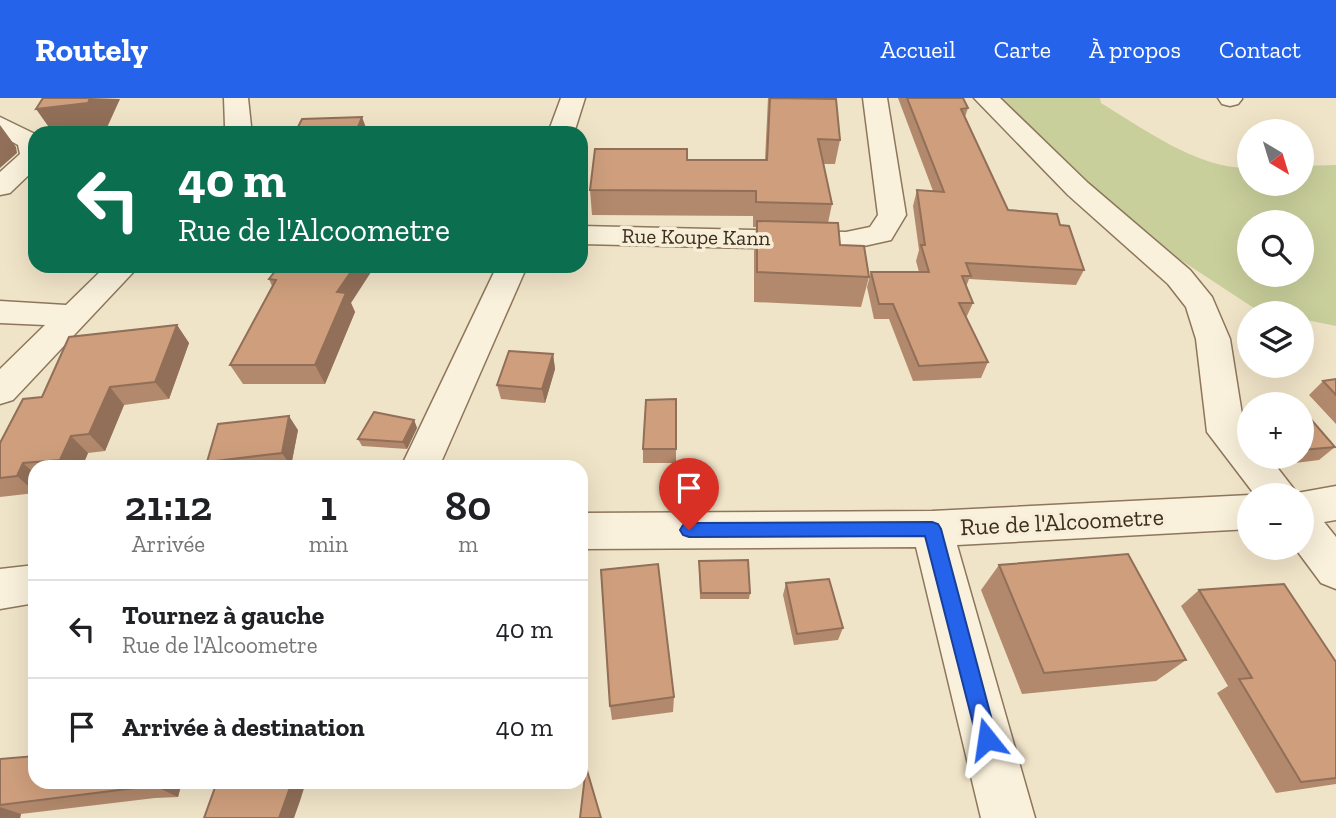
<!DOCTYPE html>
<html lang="fr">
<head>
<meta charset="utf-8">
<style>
  :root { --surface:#fff; --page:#f6f6f6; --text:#202124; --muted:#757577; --line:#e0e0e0; --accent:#2563eb }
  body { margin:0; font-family:"Zilla Slab",serif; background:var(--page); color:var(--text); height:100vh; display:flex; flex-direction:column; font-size:26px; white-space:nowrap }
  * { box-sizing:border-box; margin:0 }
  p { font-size:23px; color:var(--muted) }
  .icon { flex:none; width:38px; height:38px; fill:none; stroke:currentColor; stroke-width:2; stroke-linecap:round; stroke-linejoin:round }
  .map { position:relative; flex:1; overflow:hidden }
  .details { position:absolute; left:28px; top:362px; width:560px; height:329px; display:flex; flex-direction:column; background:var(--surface); border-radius:21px; box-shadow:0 7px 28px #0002 }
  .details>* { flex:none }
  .top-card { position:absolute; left:28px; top:28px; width:560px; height:147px; border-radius:21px; box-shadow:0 7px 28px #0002; background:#0b6e4f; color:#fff; overflow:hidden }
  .needle { width:46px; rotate:142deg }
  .tools { position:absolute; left:1237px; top:21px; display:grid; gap:14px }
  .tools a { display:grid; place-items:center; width:77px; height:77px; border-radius:50%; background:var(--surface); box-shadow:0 7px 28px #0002; font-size:35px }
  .pin { position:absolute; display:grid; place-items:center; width:60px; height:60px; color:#fff; margin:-72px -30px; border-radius:50% 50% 50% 0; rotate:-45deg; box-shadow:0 0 7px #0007 }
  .pin .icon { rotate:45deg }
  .me { position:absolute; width:77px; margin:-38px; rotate:345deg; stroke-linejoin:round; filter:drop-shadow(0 0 5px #0008) }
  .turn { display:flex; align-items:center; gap:24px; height:147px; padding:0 35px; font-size:32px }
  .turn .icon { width:91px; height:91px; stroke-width:2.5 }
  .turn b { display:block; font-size:49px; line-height:60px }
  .eta { display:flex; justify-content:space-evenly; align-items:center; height:119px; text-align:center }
  .eta b { font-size:42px; font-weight:600; line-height:49px }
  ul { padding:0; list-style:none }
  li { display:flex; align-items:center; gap:21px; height:98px; padding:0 35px; border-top:2px solid var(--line) }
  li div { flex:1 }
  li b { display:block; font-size:26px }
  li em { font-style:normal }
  header { display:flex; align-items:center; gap:42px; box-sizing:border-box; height:98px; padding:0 35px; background:var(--accent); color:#fff }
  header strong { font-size:33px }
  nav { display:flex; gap:38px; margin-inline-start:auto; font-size:24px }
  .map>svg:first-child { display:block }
</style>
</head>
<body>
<header>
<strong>Routely</strong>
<nav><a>Accueil</a><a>Carte</a><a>À propos</a><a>Contact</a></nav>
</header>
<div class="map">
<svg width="1336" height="720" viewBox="0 0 1336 720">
  <rect width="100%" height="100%" fill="#f0e4c8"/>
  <path fill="#c9cf9b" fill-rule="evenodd" d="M1000,0h100l1,5c43,26 97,66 148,65l1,16h52v-18l34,-1v161l-34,-7v-6l-45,-3 -139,-91zM1250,124h52v53h-52z"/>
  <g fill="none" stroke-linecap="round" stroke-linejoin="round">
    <g stroke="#8d765c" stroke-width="3">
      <path id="minor" d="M224,0h24l3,28 -4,7h-26l4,-7z
        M561,0h24l-11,35h-26z
        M863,0h24l19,117 -15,25 -45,10 -265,-6v-18l265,6 24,-5 8,-12z
        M974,0h26l88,85 102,87 22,27 18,42 14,88 6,7v23h19l28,36 39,-7v34l-12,2 12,15v52l-15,-6 -26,-35h7v-53h-47l-48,-63 -11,-93 -10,-32 -18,-23 -100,-89z
        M1218,0h24v1l-4,5 -8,2 -8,-2z
        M0,19l35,17v35l-25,24 -10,2v-23l20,-18 -2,-9 -18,-10z
        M106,168h33l-126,134 -13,4v-35l45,-44 -45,-2v-22l66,4z
        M497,168h30l-88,201h-38z
        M1250,397v34l-293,16 78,273h-54l-65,-271 -335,2v-36l351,-2z
        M35,467v38l-35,6v-40z"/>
    </g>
    <use href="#minor" fill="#faf1dc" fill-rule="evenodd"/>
  </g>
  <path fill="#b2896c" d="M768,0h45l27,42 -5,24h-12l9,40 -4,19 12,22 29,32 -8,30 -107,-5v-51l2,-24h-3v-11l-161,-1 -2,-25 97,-30h78z
    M898,0h65l5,10 -3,9 43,93 52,15 24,45 -8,15 -107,-6 -3,8 7,16 -7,15 22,44 -7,16 -68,3 -24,-62h-15l-7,-32 4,-15h48l-3,-11 3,-11 -6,-44 4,-16 16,1z
    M279,168l72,37 4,9 -30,72h-82l-13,-19 42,-79 -3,-7z
    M177,227l12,18 -20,56 -45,6 -19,46 -17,2 -6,14h-47v26l-35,4v-54l42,-46z
    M553,256l2,15 -10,34 -44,-4 -4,-14z
    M1336,281v45l-27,-29 14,-14z
    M676,301v64h-33v-14z
    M1302,311l33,38 -16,13 -40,5 -8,-8h31z
    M1250,317v13l-5,-9z
    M414,322l3,8 -10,21 -45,-3 -4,-7z
    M298,332l-7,36 -10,1h-69l-5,-5z
    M699,463l51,32 -1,6h-49z
    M999,467l187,95 -30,21 -134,13 -41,-104z
    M786,485l57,45 -5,12 -44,5 -11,-50z
    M1199,492l137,72v122l-60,9 -59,-100 11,-7 -47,-80z
    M674,599l-1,15 -61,8 -2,-14z
    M0,661l35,23h147l-4,15 -23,1 -134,16 -1,4h-20z"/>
  <path fill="#916f58" d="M90,0l30,1 -15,33 -13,1h-39l-17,-24z
    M362,19l6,16 -10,-6z
    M0,27l16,22 1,6 -17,15z
    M355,168h20l-24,37 4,9 -30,72 -10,-19 22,-73z
    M177,227l12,18 -20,56 -14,-17z
    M553,256l2,15 -10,34 -3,-14z
    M110,289l14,18 -19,46 -16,-17z
    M289,318l9,14 -7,36 -9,-13z
    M414,322l3,8 -10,21 -4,-7z
    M71,338l17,17 -6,14h-14l-8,-7z
    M23,365l12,11v18l-18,-16z
    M160,684h22l-4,15 -19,-9z
    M292,684h14l-6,19 -6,17h-15z
    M0,709l21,7 -1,4h-20z"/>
  <path fill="#cf9f7d" stroke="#916f58" stroke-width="2" d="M43,0h47l-2,5 -52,6z
    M770,0l66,1 4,41 -22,-1 14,65 -76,-2v-11l-166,-1 5,-41h92v11h80z
    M907,0h56l5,10 -7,1 47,101 49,4 3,11 9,1 15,44 -118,-7 5,13h-9l11,27h-14l29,59 -69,4 -26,-62h-14l-8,-32h58l-8,-27h4l-8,-55 27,2z
    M362,19l-4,10 165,3 -2,3h-226l7,-14z
    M757,123l81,2 2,22 24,1 5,31 -112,-5z
    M279,168h76l-18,26 9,1 -31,72h-85l46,-85 -7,-1z
    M177,227l-22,57 -45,5 -21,47 -18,2 -11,24 -37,3 -6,13 -17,2v-35l23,-44 19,-2 27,-60z
    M509,253l44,3 -11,35 -45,-4z
    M1336,281v16l-13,-14z
    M676,301v50h-33l3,-49z
    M1295,303l3,3h-30z
    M1302,311l33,38 -33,3z
    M374,314l40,8 -11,22 -45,-3z
    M289,318l-7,37 -75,9 11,-38z
    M1128,456l58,106 -142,13 -45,-108z
    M748,462l2,33h-49l-2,-32z
    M658,466l16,133 -64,9 -9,-136z
    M829,481l14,49 -46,6 -11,-51z
    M1284,486l52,78v116l-35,4 -62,-103 13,-1 -53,-88z
    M35,658v26h125l-1,6h-24l-135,17v-46z
    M586,669l15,51h-21z
    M217,684h75l-13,36h-75z"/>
  <path fill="#2563eb" stroke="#184099" stroke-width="2" d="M932,424l6,2 3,5 56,210 -3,8 -7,3 -7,-3 -3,-8 -52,-203 -236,1 -6,-2 -3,-5 3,-5 6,-2z"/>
  <g text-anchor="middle" stroke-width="7" stroke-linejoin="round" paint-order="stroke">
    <g font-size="21" fill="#3d2e20" stroke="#f7eed8">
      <text transform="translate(696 139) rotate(1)" y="7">Rue Koupe Kann</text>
    </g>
    <g font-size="24" fill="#3d2e20" stroke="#f7eed8">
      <text transform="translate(1062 424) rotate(-3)" y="8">Rue de l'Alcoometre</text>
    </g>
  </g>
</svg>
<div class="tools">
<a><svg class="needle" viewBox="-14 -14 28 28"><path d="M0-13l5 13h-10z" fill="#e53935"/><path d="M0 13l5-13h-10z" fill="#757577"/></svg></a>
<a><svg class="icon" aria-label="search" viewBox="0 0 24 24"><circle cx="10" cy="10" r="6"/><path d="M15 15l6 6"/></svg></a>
<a><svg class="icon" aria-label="layers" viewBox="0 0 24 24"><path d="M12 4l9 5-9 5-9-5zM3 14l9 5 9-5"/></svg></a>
<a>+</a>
<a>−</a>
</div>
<div class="pin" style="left:689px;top:432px;background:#d93025"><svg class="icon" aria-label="arrive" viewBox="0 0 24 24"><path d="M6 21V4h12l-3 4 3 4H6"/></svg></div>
<svg class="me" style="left:987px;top:641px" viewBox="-20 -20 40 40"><path d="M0-17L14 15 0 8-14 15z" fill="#2563eb" stroke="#fff" stroke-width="4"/></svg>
<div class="top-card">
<div class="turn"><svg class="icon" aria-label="left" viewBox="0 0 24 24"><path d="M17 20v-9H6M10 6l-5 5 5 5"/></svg><div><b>40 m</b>Rue de l'Alcoometre</div></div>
</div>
<section class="details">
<div class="eta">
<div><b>21:12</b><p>Arrivée</p></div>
<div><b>1</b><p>min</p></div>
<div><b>80</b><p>m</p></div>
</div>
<ul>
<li><svg class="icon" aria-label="left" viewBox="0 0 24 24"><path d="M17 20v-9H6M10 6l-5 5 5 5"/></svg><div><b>Tournez à gauche</b><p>Rue de l'Alcoometre</p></div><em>40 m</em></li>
<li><svg class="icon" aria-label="arrive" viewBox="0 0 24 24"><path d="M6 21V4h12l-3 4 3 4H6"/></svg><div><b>Arrivée à destination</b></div><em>40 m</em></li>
</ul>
</section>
</div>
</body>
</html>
